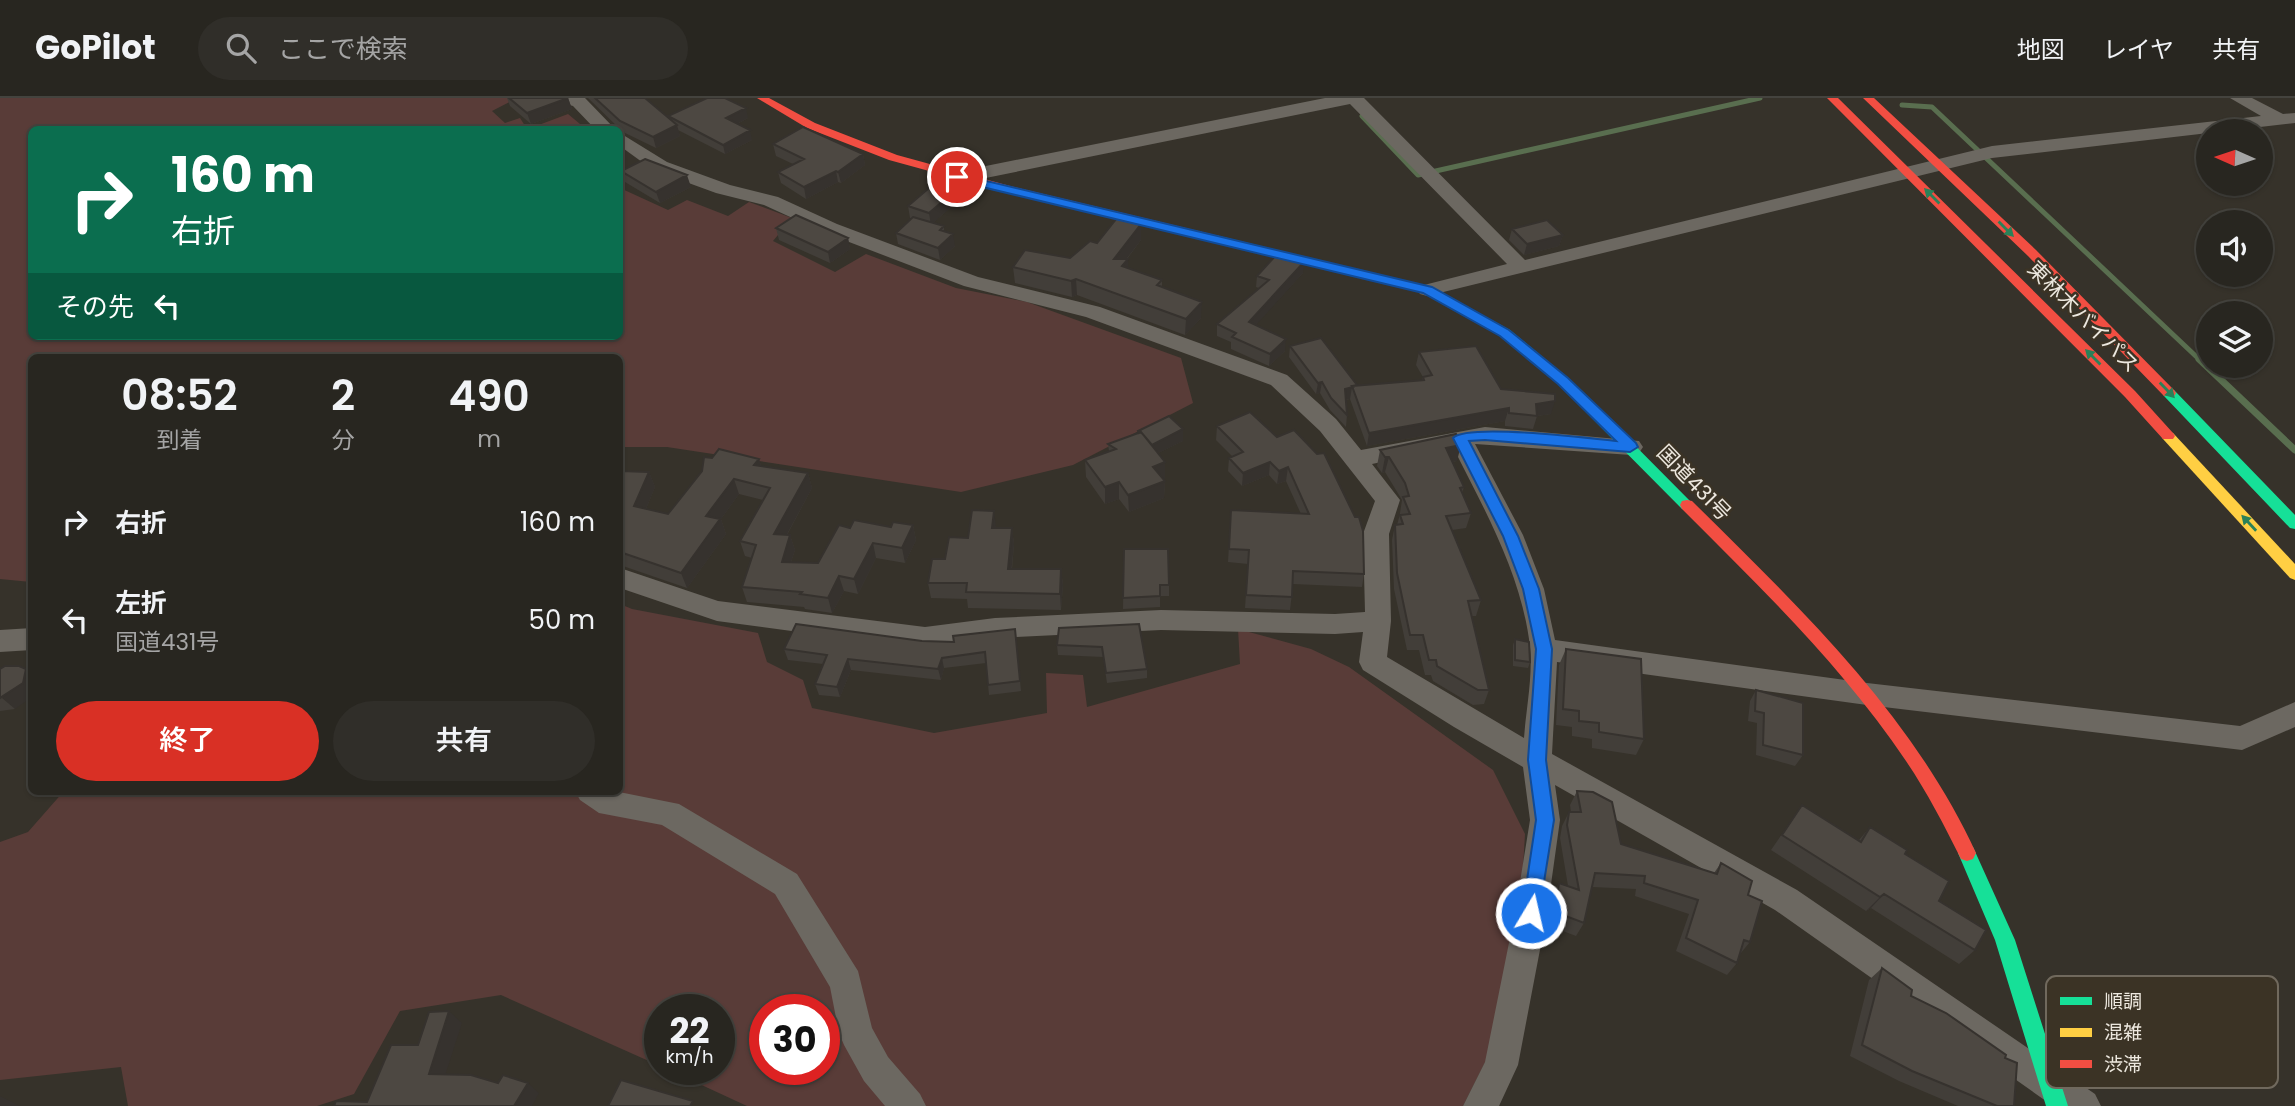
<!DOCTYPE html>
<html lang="ja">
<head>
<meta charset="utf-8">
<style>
  :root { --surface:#282620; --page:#302e29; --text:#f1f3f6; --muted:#a5a5a5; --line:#44433e; --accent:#d93025 }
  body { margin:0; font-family:Poppins,"Noto Sans JP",sans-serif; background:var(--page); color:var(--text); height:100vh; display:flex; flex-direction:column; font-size:26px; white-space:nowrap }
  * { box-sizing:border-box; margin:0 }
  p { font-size:23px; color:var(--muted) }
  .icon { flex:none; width:38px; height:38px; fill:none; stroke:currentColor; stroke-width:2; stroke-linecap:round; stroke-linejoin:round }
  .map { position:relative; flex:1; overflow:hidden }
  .panel { position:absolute; left:28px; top:256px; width:595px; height:441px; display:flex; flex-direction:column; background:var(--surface); border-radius:10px; box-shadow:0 2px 5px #0004,0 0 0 2px var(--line) }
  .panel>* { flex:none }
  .hud { position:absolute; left:28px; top:28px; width:595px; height:214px; border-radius:10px; box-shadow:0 2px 5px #0004,0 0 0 2px var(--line); background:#0b6e4f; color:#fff; overflow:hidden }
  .needle { width:46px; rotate:273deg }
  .fabs { position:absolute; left:2196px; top:21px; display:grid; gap:14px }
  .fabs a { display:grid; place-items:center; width:77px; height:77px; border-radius:50%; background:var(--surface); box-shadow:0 2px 5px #0004,0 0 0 2px var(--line); font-size:35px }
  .speed { position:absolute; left:644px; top:896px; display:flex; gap:14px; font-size:35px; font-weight:700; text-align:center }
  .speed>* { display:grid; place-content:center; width:91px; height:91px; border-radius:50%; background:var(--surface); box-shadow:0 2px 5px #0004,0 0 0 2px var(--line); line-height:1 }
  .speed small { font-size:18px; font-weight:400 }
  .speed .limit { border:10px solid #d22; background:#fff; color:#111 }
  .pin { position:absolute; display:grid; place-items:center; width:60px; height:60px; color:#fff; margin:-30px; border:4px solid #fff; border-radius:50%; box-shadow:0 2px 7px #0007 }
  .me { position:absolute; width:77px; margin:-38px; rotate:9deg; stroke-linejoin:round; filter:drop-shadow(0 0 5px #0008) }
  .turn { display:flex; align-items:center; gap:24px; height:147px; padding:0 28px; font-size:32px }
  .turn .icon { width:91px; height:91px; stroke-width:2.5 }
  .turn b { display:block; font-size:49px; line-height:60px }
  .then { display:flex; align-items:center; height:66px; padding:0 28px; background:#0003; gap:14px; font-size:26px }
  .eta { display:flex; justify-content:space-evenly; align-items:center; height:119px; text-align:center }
  .eta b { font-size:42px; font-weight:600; line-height:49px }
  .action { display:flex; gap:14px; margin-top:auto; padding:14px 28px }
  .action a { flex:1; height:80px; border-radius:42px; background:var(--accent); color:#fff; font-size:28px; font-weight:600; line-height:80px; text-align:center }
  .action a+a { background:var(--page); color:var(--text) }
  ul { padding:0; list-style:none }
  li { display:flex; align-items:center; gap:21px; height:98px; padding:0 28px }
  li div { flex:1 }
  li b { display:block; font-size:26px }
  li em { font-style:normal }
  header { display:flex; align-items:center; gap:42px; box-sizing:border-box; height:98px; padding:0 35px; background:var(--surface); border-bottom:2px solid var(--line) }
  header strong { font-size:33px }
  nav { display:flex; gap:38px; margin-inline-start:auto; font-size:24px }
  .search { width:490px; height:63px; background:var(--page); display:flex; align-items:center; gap:18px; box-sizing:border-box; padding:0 24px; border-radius:38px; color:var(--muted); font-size:26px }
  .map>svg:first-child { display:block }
</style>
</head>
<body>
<header>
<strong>GoPilot</strong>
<div class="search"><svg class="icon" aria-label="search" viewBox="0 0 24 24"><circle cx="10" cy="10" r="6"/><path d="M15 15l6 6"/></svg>ここで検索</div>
<nav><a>地図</a><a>レイヤ</a><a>共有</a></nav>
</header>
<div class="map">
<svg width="2295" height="1008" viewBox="0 0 2295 1008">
  <rect width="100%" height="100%" fill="#36322a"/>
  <path fill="#593c38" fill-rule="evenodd" d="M0,0h517l-25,13 13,12 15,-5 7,11 -495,1v206h588v-148l48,22 19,-10 41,16 21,-14 43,16 -19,23 62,31 31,-18 90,34 71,14 154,56 12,45 -120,62 -112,27 -294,-45h-47v-90h-588l-1,225 -31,-3z
    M568,16l18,15h-58z
    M620,506l12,5 126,24 9,29 36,18 9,28 122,25 113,-20 -1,-40 37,2 4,32 153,-43 -2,-35 73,20 38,18 144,103 32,64 -10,169 -52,103h-716l-80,-37h52v-59h-59v56l-159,-71 -101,16 -46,83 -37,12h-189l-7,-39 -121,13v-238l28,-10 36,-41h556zM765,912h59v59h-59z"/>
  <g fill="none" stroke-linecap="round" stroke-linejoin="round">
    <path stroke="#596e4f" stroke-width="5" d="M1902,7l30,2 269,254
      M1362,18l56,59 342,-77"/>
    <path stroke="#596e4f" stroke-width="7" d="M2199,261l96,91"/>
    <path fill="#6c6861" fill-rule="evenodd" d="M557,0h28l31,32h-20l-23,-24 -13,-4z
      M1325,0h39l161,162 467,-114 269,-30 -31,-18h22l31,16 12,-1v10l-303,35 -565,138 -7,-2 -3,-4 3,-4 87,-22 -157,-160 -394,80 -9,-6 9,-6z
      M620,35l47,29 63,23 48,12 59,27 141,53 122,30 187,68 49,44 25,31 124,-23 154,14 4,6 -4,6 -8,2 -156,-11 48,91 21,54 11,51 312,43 373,43 55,-24v25l-53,23 -375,-45 -310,-43 -5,92 245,136 298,204 6,12h-48l-278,-196 -220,-125 5,35 -13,93 -29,152 -19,41h-36l22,-44 30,-149 15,-93 -7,-53 -69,-40 -91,-57 -4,-8 4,-30 -28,2 -174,-4 -166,8 -70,11 -208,-28 -97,-33v-20l98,33 207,26 70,-9 166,-8 174,4 30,-2 -2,-78 12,-33 -55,-70 -49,-46 -185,-68 -122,-31 -141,-54 -59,-27 -48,-12 -63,-23 -33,-24zM1453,349c32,64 69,128 77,200 3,29 -4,63 -6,91l-137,-81 4,-36 -2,-87 11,-34 -28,-36z
      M32,530v22l-32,2v-22z
      M575,693h39l65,13 118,70 61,97 14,57 16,29 32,37 6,12h-41l-21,-25 -20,-36 -5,-12 -9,-46 -55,-93 -113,-69 -63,-12 -19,-13z"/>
    <path fill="#16e098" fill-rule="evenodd" d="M1215,137l216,52 79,43 58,48 126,127 -7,5 -5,-1 -124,-125 -58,-48 -77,-43 -212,-51v-6z
      M2169,291l5,1 121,125v14l-5,-1 -126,-132 -2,-3z
      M1967,747l6,2 42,93 53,166h-22l-51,-166 -37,-87 3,-6z"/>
    <path fill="#ffcf43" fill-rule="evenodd" d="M2168,333l5,2 122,131v16l-5,-2 -127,-139 -2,-3z"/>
    <path fill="#f24e42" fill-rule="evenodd" d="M757,0h12l46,25 82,32 113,31 209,50 2,3 -6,4 -213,-52 -113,-31 -82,-32z
      M1827,0h11l297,293 38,42 2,3 -2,3h-10l-38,-42z
      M1863,0h11l162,152 138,140 2,3 -2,3h-10l-136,-140z
      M1687,402l5,1c108,107 220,213 284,352l-3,6 -6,2 -6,-2c-17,-34 -34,-67 -55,-98 -63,-94 -145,-173 -224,-252l-2,-4 2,-4z"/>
  </g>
  <path fill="#423e39" d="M507,0h61l4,11 -41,15 -21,-18z
    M588,0h57l24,21 -1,-3 80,2 -11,6 15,16 -27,14 -47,-24 2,6 -24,12 -33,-16z
    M773,46l90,10 2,11 -24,18 -3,-1 -32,17 -25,-16 -3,-11 15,-8 -17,-8z
    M621,73l70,16 -31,16 -35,-21z
    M957,91l2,11 -26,23 11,3v5l11,15 -15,14 -42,-16 -2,-11 16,-15h-2l-2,-12z
    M1141,126v16l-14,19h1v9l34,12v7l39,31 -16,17 -108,-40 -5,2 -57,-14 -2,-16 57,-9 27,-15z
    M776,130l72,10 2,11 -20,14 -51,-23z
    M1512,131l51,6 -4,11 -35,9 -15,-15z
    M1303,175l-48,52 30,26 -16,15 -38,-17v-7l-14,-6v-12l42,-36 -3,-1 1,-11z
    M1290,248l67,39 65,-5 1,-3 -7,-12 3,-13 82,37 50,25 -14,2 -4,13 -28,-3v-5l-138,25 -17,-47 -4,1 1,15 -1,12 -16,-17 -10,-17 -4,1 -27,-37z
    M1250,314l114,162 -2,13 -69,-3 -3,26 -45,-2 3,-44 -20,-2 3,-52 70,4 -15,-33 -9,3 -8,-9 -27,11 -14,-15 1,-13 3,-2 -16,-16 1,-14z
    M1183,331v12l-25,12 7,9v17h-2l2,2 -1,17 -35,14 -10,-13 -14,5 -19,-27 -1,-17 24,-9 -1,-7 30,-11v-2z
    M1380,352l77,11 -5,1 12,25 -2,6 9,20 -5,15 -14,2 29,70 -5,16h-4l17,74 -5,14 -11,1 -40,-24 -2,-6h-6l-6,-25h-12l-13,-61 -2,-49 3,-15h2l3,-11v-1l2,-13 -17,-28 -3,1 -5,-7z
    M712,360l47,1 2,7 47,7 4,15 -25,47h3l5,15 -4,12 27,1 32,-35 41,-1 22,-2 3,15 -11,23 -29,-5 -18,36 -14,-3 -12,22 -27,-4 -1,-2 -57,-5 -5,-15 10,-29 -7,-2 -5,-15 23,-41 -24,-6 -18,25 5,15 -39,54 -67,-23v-94l29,1 6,15 -9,22 22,5z
    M996,428v2h16l2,16 -2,25h49l2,16 -2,25 -93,-2 -1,-9 -36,-1 -3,-15 40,-45z
    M1124,451l45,36v11h-9v11l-37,2z
    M1059,530l88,41v9l-40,5 -4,-26 -45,-2 -1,-10z
    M1015,531l6,62 -32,4 -3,-32 -42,5 -3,12 -90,-10 -11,27 -21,-2 -4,-11 8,-20 -35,-4 -4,-11 138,-8 32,1z
    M1515,541l15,23 -2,6 -15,-2v-21z
    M1566,551l78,90 -8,16 -44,-7v-9l-20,-3v-9l-16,-2 3,-60z
    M0,571l15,40 -15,2z
    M1756,592l47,65 -8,11 -39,-11 1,-32 -9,-2 2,-20z
    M1577,693l44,53 93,29 7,-10 27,32 2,47 -10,12 -3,9 -10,12 -51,-24 13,-37 -54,-18 1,-7 -44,-2 -8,36 -8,13 -29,-11 5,-29 7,-13 9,3 -8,-48 2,-12 7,-14h2l-1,-7z
    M1802,707l57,35 11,-13 35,27 70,96 -16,14 -88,-56 -5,3 -95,-61z
    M1882,870l29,28 94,62 9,48h-56l-59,-25 -49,-25 19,-76z"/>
  <path fill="#36322e" d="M568,0l4,11 -41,15 -4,-11z
    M746,10l2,10 -19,10 -3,-10z
    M677,27l3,11 -24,12 -3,-11z
    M750,32l2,10 -27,14 -2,-9z
    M863,56l2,11 -24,18 -3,-11z
    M836,73l2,11 -32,17 -2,-12z
    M687,77l4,12 -31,16 -4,-11z
    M957,91l2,11 -28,25 -2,-12z
    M1141,126v16l-27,35v-16z
    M953,136l2,12 -15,14 -2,-12z
    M1563,137l-4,11 -35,9 3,-11z
    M848,140l2,11 -20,14 -2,-11z
    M1128,161l1,17 -7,-10z
    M1304,164l-1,11 -55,61 1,-12z
    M1076,181l1,16 -5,2 -1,-16z
    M1202,204l-1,16 -16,17 1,-16z
    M1286,241l-1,12 -16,15 1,-12z
    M1322,284l-2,11 -4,1 2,-11z
    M1352,289l-2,12 -7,1 2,-11z
    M1555,303l-4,13 -14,2 -1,-12z
    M1509,310l-4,13 -138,25 2,-13z
    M1183,331v12l-31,15v-11z
    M1461,347l-4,16 -15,3 4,-16z
    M1385,359h4l-4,15 -3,1z
    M759,361l5,15 -10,-9z
    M1165,364v17l-12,5v-17z
    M1270,364l-1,13 -27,11 1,-13z
    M1288,369l-2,14 -9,3 2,-13z
    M649,374l6,15 -14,34 -7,-15z
    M808,375l4,15 -33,61 -5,-15z
    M734,381l5,15 -18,25 5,15 -39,54 -6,-15 25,-57z
    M1165,383l-1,17 -35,14 -1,-17z
    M1119,384v17l-14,5v-17z
    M994,413l2,15 -2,18 -2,-16z
    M913,427l3,15 -11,23 -3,-15z
    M1012,430l2,16 -4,40 -2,-15z
    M790,437l5,15 -9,27 -4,-15z
    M873,445l3,15 -18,36 -4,-15z
    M1061,471l2,16 -2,25 -1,-16z
    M839,478l5,15 -12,22 -4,-15z
    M942,560l2,10 -3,12 -3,-11z
    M848,561l3,11 -11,27 -3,-10z
    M26,571l6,4v24l-17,12 -13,-11z
    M1884,796l-13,14 -5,3 14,-14z
    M449,913l13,12 -20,62 -13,-11z
    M528,985l11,10 -7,13h-18z
    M0,998l20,10h-20z"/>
  <path fill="#4d4842" stroke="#36322e" stroke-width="2" d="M509,0h59l-41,15z
    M595,0h50l32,27 -24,12 -33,-16z
    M707,0h18l21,10 -20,10 24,12 -27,15 -55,-29z
    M803,29l60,27 -25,18 -2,-1 -32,16 -26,-15 26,-13 -31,-15z
    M645,61l42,16 -31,17 -35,-21z
    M936,84l21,7 -28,24 -21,-7z
    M796,117l52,23 -20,14 -52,-24z
    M913,119l31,9 -4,4 13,4 -15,14 -42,-15z
    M1117,120l24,6 -27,35h14l-6,7 40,14 -5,5 45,17 -16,17 -110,-40 -5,2 -58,-14 12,-17 45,8 20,-17 7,2z
    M1547,122l16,15 -36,9 -15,-15z
    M1277,156l27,8 -55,60 37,17 -16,15 -38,-17 4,-4 -19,-9 52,-44 -12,-4z
    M1321,240l36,47 -5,1 1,1 -8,2 2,26 -16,-17 -9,-16 -4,1 -28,-37z
    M1476,248l25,43 54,5v7l-19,3 1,12 -28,-3v-5l-140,25 -17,-47 72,-6 -1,-3 9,-2 -13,-23z
    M1250,314l27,25 17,-7 23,24 7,-1 31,64h4l4,14 1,43 -71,-3 -1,26 -46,-2 3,-45 -20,-1 2,-39 78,4 -21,-47 -9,4 -9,-9 -27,11 -14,-15 14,-6 -26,-26z
    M1169,318l14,13 -31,16 -11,-13 -2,1 -1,-2z
    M1141,334l24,30 -12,5 12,14 -37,14 -9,-13 -14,5 -20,-27 31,-11 -8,-5z
    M1456,336l5,11 -15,3 18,39 -4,1 11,25 -25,3 35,84 -13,1 21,89h-11l-41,-24 -1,-6h-7l-6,-25h-13l-13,-62 -2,-48 8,-1 -3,-9 10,-1 -7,-17 6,-1 -4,-13 -16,-26h-4l-5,-7z
    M719,351l40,10 -5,6 54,8 -34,61 16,1 -8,27 36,1 21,-38 11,3 4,-8 37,7 2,-5 20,3 -11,23 -29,-5 -19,36 -15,-3 -11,22 -28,-4 2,-2 -60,-5 14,-42 -16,-4 30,-53 -36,-9 -28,37 14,3 -39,54 -61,-21v-81l29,1 -15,34 34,8 34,-43 2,-14 8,1z
    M972,412l22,1 -2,17h20l-4,41h53l-1,25 -94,-2 1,-9h-39l4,-24h13l4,-22 19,1z
    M1124,451h44l1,36h-9v11l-37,2z
    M796,526l126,17 32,1 -1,-6 62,-7 5,52 -32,4 -3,-33 -43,6 -4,11 -90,-10 -11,28 -22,-3 12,-29 -43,-6z
    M1139,526l8,45 -41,4 -4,-26 -45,-2 2,-17z
    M1515,541l14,3 1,20 -15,-2z
    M1566,551l75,10 3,80 -45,-7v-9l-20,-2v-10l-16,-2z
    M5,568h14l7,3 -3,14 -23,15v-29z
    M1756,592l47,13v52l-40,-10 1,-32 -9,-2z
    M1577,693l16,1 19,10 9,42 96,30 4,-11 31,18 -4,14 14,6 -12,41 -6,-2 -7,23 -51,-25 12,-38 -54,-17 1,-7 -50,-3 -11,50 -29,-11 4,-29 20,7 -12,-65 2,-13h12z
    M1802,707l59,37 9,-15 37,23 -2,4 44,27 -10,20 47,29 -11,20 -91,-56 -4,3 -98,-62z
    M1882,870l30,22 -1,6 35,17 60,42 -1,3 12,5 -3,43h-17l-85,-35 -50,-26z
    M449,913l-20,63 42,1 27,8 5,-8 25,8 -14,23h-180l2,-5 31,1 24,-57h27l11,-33z
    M621,982l72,21 -3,5h-82z"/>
  <defs><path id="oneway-solid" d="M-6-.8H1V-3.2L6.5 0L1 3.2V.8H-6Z" transform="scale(1.75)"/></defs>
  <g fill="#2a8159">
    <use href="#oneway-solid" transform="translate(1932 98) rotate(-135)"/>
    <use href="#oneway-solid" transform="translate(2006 131) rotate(45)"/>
    <use href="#oneway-solid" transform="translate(2093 259) rotate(-135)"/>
    <use href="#oneway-solid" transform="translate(2167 292) rotate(46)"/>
    <use href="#oneway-solid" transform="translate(2249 425) rotate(-133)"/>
  </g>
  <path fill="#1a73e8" stroke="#114b97" stroke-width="2" d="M957,76l475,113 77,43 59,48 68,65 2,4 -8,5 -145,-12 -16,1 49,95 21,53 13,60 -6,111 8,60 -16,99 -7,3 -6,-3 -3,-6 14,-93 -8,-60 8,-111 -13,-60 -20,-53 -50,-98c14,-15 136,0 163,3l-58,-57 -58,-48 -77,-43 -470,-113 -2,-3z"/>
  <g text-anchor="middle" stroke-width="5" stroke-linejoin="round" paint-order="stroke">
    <g font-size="21" fill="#ede8df" stroke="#3b3325">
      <text transform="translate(2083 219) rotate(45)" y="7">東林木バイパス</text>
      <text transform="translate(1694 385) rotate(46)" y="7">国道431号</text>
    </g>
  </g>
  <rect x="2046" y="878" width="232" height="112" rx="10" fill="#3b3325" stroke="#70695d" stroke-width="2"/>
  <rect x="2060" y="899" width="32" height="8" fill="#16e098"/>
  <rect x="2060" y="930" width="32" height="9" fill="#ffcf43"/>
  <rect x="2060" y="962" width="32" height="8" fill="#f24e42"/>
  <g font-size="19" fill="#ede8df">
    <text x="2104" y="910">順調</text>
    <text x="2104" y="941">混雑</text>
    <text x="2104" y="973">渋滞</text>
  </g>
</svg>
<div class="fabs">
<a><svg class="needle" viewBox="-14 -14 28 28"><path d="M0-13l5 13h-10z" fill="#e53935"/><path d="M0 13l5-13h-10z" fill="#a5a5a5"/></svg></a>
<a><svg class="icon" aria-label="sound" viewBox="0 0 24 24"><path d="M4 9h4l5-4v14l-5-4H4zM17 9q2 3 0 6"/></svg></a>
<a><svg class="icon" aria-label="layers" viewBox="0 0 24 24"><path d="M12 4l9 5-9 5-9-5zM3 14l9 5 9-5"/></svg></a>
</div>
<div class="speed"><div>22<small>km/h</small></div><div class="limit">30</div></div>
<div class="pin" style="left:957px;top:79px;background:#d93025"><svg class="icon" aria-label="arrive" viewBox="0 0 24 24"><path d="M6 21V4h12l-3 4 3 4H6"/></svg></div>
<svg class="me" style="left:1531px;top:815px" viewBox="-20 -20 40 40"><circle r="17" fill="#1a73e8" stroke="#fff" stroke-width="3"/><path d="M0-11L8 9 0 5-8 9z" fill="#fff"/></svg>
<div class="hud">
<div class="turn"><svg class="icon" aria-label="right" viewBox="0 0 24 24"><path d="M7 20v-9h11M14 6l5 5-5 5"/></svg><div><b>160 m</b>右折</div></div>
<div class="then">その先<svg class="icon" aria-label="left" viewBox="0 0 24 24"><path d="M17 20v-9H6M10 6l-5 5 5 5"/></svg></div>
</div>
<section class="panel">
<div class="eta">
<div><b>08:52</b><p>到着</p></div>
<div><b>2</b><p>分</p></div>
<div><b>490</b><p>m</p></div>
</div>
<ul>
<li><svg class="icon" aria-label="right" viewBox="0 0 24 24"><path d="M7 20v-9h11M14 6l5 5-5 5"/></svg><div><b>右折</b></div><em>160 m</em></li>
<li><svg class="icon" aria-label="left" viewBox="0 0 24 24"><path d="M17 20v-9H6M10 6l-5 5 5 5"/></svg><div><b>左折</b><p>国道431号</p></div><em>50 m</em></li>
</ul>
<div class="action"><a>終了</a><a>共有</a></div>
</section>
</div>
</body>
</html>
